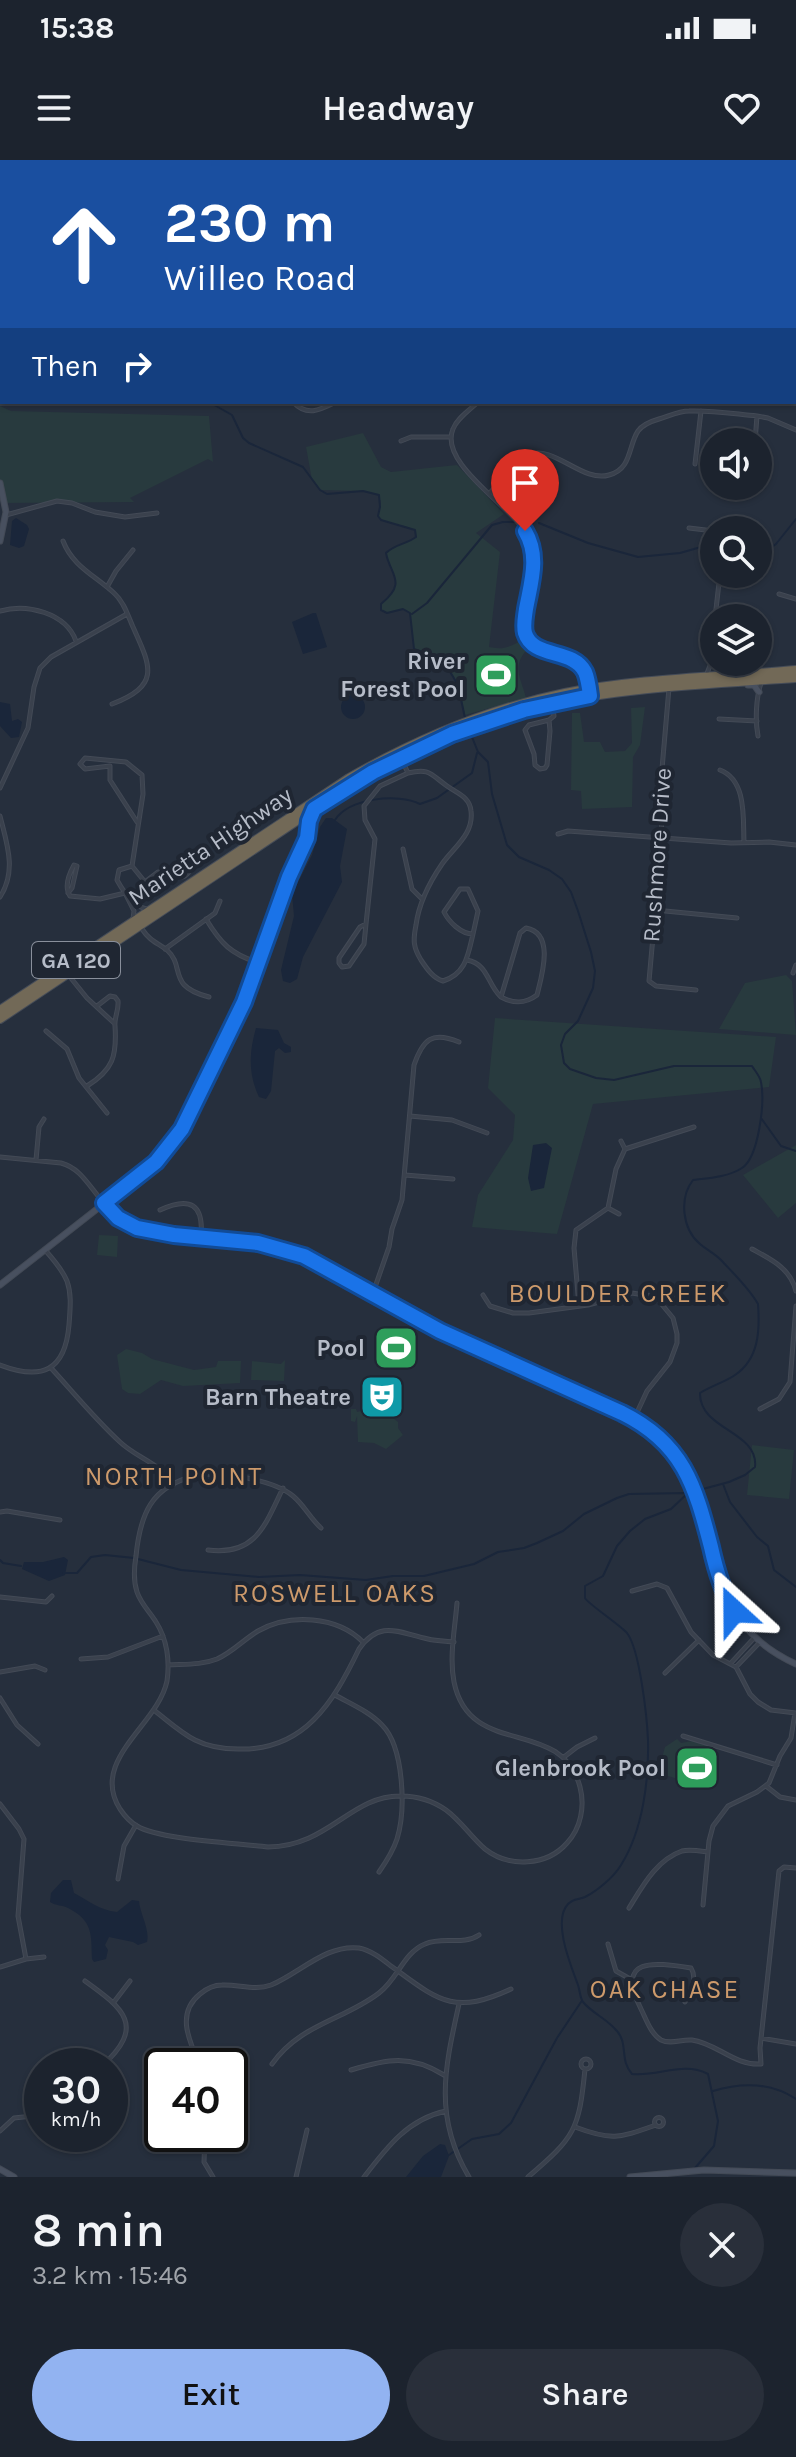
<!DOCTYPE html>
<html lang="en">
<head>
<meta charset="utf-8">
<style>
  :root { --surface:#1c232e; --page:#292f3a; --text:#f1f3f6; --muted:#a0a4aa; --line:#3a404a; --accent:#92b3f1 }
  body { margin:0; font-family:Karla,sans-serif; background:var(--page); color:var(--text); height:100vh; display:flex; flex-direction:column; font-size:30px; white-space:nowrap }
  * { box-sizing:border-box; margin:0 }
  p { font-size:26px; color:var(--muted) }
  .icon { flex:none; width:44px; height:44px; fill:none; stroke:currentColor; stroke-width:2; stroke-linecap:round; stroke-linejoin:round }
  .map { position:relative; height:2017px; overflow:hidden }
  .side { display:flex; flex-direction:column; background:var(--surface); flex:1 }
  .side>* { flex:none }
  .guide { position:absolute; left:0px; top:0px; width:796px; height:244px; box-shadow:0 2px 6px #0004,0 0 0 2px var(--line); background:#1a4fa0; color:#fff; overflow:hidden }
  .tools { position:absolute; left:700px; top:268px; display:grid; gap:16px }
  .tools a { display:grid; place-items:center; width:72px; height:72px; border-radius:50%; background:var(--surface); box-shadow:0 2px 6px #0004,0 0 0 2px var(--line); font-size:40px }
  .speed { position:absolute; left:24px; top:1888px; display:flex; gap:16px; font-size:40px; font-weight:700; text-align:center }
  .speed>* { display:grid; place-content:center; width:104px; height:104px; border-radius:50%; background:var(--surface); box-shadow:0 2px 6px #0004,0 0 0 2px var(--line); line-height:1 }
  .speed small { font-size:20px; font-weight:400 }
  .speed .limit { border:4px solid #111; border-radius:12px; background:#fff; color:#111 }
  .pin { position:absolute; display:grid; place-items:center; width:68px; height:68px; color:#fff; margin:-82px -34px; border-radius:50% 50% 50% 0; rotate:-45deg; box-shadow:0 0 8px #0007 }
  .pin .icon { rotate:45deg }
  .me { position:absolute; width:88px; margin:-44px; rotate:336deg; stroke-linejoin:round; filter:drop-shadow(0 0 6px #0008) }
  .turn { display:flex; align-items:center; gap:28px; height:168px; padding:0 32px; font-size:36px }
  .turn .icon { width:104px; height:104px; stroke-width:2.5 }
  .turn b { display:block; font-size:56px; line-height:68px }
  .then { display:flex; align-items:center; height:76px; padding:0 32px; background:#0003; gap:16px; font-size:30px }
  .round { display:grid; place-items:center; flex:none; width:84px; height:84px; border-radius:42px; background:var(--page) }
  .overview { display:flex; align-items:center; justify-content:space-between; height:136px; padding:0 32px }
  h1 { font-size:48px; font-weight:600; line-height:60px }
  .cta { display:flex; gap:16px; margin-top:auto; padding:16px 32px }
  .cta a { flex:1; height:92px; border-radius:48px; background:var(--accent); color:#111; font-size:32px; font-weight:600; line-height:92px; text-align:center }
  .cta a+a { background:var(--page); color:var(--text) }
  .status { display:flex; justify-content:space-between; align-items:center; height:56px; padding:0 40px; background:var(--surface); direction:ltr }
  .status svg { height:22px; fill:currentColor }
  header { display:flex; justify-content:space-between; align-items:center; height:104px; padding:0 32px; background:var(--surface); font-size:36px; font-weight:600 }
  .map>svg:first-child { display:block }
</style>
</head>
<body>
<div class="status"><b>15:38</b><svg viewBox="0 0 49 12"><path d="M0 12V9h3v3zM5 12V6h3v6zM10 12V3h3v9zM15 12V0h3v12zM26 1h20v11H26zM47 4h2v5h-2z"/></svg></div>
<header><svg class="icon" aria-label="menu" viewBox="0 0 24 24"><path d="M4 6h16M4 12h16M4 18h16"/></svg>Headway<svg class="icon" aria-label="heart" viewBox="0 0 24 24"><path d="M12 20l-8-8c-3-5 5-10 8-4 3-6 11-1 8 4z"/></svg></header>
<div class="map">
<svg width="796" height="2017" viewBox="0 0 796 2017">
  <rect width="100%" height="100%" fill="#262f3d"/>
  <path fill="#283a3e" d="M0,246l11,5 198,5 4,46 -5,-3 -78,39 4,4 -132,1 -2,-8z
    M363,273l18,34 10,5 66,-7 47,49 -28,19 24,19 -11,95c13,3 22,0 33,-7l7,7c-18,20 -9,28 -3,51l-61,17 -7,-31 -15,-24 -29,-11 -4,-36 -7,-4 -16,4 -6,-3v-6c26,-23 9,-29 5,-51 9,-9 21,-9 30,-17l-1,-6c-13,-7 -27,-4 -37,-14l3,-14 -3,-7 -15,-4 -43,-1 -8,-10 -6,-33z
    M645,547l-5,38 -7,12 -1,50 -50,2 -1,-18 -10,-1 1,-77h8l4,29h16l5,10 20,-1 7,-8 -1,-35z
    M786,815l6,6 4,54 -77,-6 26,-46z
    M495,858l281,19 -7,50 -176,17 -36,130 -85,-7 6,-32 35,-55 2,-25 -27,-27z
    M796,985v58l-18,15 -35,-43z
    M99,1075l19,1 -1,21 -20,-2z
    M126,1189l16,4 10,6 42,11 22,-3 2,-6h23l-1,22 -57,3 -22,-6 -21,14 -12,-1 -6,-4 -5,-34z
    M285,1200l-1,21 -33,-1 1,-19 29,3z
    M351,1249h5l1,3 7,-2 13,2 4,-3 5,7 6,1 6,5v6l5,7 -17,14 -12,-6 -16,-1 -1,-26 -2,6 -4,-1z
    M752,1285l42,5 -5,49 -42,-4z
    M677,1579l4,4 11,-2 24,7 -8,40 -50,-15 7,-26z"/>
  <path fill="#1a263a" d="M16,358l11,7 2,4 -5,17 -5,2 -9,-3 2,-24z
    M313,453h3l11,34 -24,7 -11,-32z
    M341 547a12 12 0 1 1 24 0a12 12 0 1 1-24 0Z
    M0,542l10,2 2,17 6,-2 4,3 -3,15 -8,1 -11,-12z
    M326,658h6l15,11 -7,37 2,16 -39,75 -6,22 -7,4 -7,-2 -2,-11 13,-54 -2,-22 20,-39 8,-28z
    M256,868l22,2 6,13 7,4v5l-6,1 -6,-5 -4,3 -4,40 -5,8 -7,-2c-11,-23 -10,-45 -3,-69z
    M546,983l6,5 -8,40 -13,3 -3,-13 5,-33z
    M64,1397l4,3 -3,15 -16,6 -27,-12 2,-7h19z
    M63,1720h8l3,13c15,8 25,17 43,19l15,-12 7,1c1,13 11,28 8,41l-9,3 -5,-3 -24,-5 -4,8 3,5 -2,9 -12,3 -2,-3c-1,-23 2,-38 -24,-51 -6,-3 -12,-2 -18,-6l1,-9z
    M440,1984l5,1 4,11 -8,21h-35l17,-21z"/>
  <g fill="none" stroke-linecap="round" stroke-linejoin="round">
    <path stroke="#1a263a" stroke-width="2" d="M168,0l3,2
      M209,242l23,13 11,23 6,5 54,24 17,23 7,4 36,-3 16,4 1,12 -2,9 3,4 34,10 1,7c-9,7 -21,7 -30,16 4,22 22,29 -5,51v6l6,3 16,-4 7,4 4,36 29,11 15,25 7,33
      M522,362l11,1
      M539,363l49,20 50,14 42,-4 21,-6 13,3
      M758,397l18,-13 20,-25
      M412,454l15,-11 65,-78 11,-3h11
      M470,572l8,20 10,10 4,32 15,51 12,12 30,13 13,9 9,13 7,19 13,41 4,19 -2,17 -15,33 -13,13 -4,11 3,18 6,6 26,9 18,2 60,-14h78c3,5 8,10 9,16 4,19 -2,75 -19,86 -14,9 -32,10 -49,12 -14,18 -11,49 7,64 7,6 14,9 21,16 12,13 28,28 37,44 2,26 1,55 -23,71 -10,7 -24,11 -35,18 -1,37 59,38 55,74l-10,8 -16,7 -41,11 -17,16 -26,10 -15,12 -13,15 -14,30 -18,10c0,2 0,10 0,12 2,5 35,27 42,35 13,17 20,85 21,107 1,40 -5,90 -27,125 -7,12 -24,26 -36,32 -7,3 -11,1 -17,7 -16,17 3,62 10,81 2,6 2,13 5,17 9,11 24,17 33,28 13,13 3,30 16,44 26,3 51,-13 76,0l10,47 -4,25 -19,22
      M335,660c14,-22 63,-27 85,-16l17,-6 35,-25 5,-20
      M761,958l20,28 15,5
      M723,1324l7,18 27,35 11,9 6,24 22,17
      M0,1400l3,3 18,3
      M63,1413h14l14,-16 14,-2 29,3 47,12 78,7 41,-2 66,5 27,-4h31l50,-12 24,-12 26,-4 13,-5 26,-12 21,-17 33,-16 12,-4 58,-1
      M713,1931c29,-9 57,-9 83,8
      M449,1995l23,-16 27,-5 12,-11 46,-85 24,-36"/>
    <g stroke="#434a56" stroke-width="5">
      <path id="street" d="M133,0l2,2
        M363,0v2
        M441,2l1,-2
        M516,2l1,-2
        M593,2v-2
        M664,2l1,-2
        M782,2l1,-2
        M794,186l2,-1
        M293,242c14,15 27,8 43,0
        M478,242c-8,8 -21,16 -25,27 -15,35 61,79 75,107 17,32 -15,78 -1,102 16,27 55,2 62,51
        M401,281l10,-4h40
        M755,282l2,-26
        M758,302l2,2
        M695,304l6,-53
        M489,334c11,-12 24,-32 39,-39 26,-11 54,28 81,20 23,-6 19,-29 29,-44 5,-7 14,-10 21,-12 10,-3 20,-8 30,-8 22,-1 46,3 68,5l11,2 28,12
        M6,355l51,-14 15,2 23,9 30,5 32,-4
        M689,368l25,3
        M63,381c10,26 33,35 52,53 9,8 13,22 18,33 18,40 28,58 -21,77
        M107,427l9,-16 17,-21
        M779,434l17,5
        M0,451c27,-8 66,2 76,30
        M715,458l5,-44
        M706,516l5,-13 3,-30
        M669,528l-9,104 2,44 -13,145 7,5 40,4
        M719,559l38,2
        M549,560l-20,5 -4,5 9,24 1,11 5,4 5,-1 2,-3 3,-34 -1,-11 5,-4 -2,-12
        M758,576c-3,-16 -2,-38 3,-53
        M401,598l7,15c22,-5 22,1 39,13 10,7 23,11 24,25 3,23 -17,36 -29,53 -13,19 -23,38 -26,61 -3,15 -3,22 5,35 6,9 12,18 22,21 23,-7 25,-26 30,-47
        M110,606l-25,3 -5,-5 5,-6 41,4 16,13 1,19 -11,72
        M110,606v14l27,42
        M720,610c27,10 23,49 24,73
        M0,628l28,-60 6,-41 6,-19 11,-11 76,-43
        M0,656c7,28 17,55 0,81
        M558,674l10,-3 163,12 38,-1 27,3
        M403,689l9,40 9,9
        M173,715l11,-4 9,-12
        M460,729h8l10,22 -5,23c-12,0 -24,-12 -29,-22z
        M68,733l4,-5 5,-22 -3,-1c-5,9 -10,22 -4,31l30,3 25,-6
        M125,733l9,18 -1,8
        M147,749c-13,-2 -24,-18 -30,-29l2,-10 13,-4 13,16 13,-10c13,0 22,12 31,0v-8
        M655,750l82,8
        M206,759c15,25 25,35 53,44
        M366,764l9,-85 -10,-19 -1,-14 16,-20 28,-13
        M366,764l-2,20 -15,22 -7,1 -3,-4v-5l21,-31z
        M526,768c29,5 16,47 11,67 -12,9 -23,9 -36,2l19,-64z
        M142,769c8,12 14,13 25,21 19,17 -1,36 42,47
        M165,789l50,-36 5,-12
        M467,800c21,4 20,23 33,36
        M793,813l3,-8
        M70,817l17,21 27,25
        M46,871l21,18 12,29 28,35
        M87,926c26,-16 30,-30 28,-60 -1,-8 4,-16 3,-25l-3,-4 -5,-1 -13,10
        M410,956l42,4 35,13
        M621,981l4,8
        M0,997l61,6c20,5 29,25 43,40
        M36,1000l3,-33 5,-8
        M405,1015l48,4
        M608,1048l8,-39 9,-20 69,-22
        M160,1050c30,-14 44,-6 41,27
        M752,1089c20,11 38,19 44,42
        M373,1133l16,-46 3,-18 10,-29 12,-135c9,-26 18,-34 45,-23
        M483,1135l7,11 23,7h16l59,-8 44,-12 18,3 9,5 14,17 4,16v9l-7,19 -23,29 -13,28
        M579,1146l-5,-58 2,-18 32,-22 11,6
        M0,1205c42,16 65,6 69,-40 1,-15 3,-30 -2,-44 -5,-12 -14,-22 -22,-31
        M51,1208c22,24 44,51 69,74 18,17 41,21 53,43
        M760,1249l19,-10 11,-17 6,-76
        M0,1352l7,-1 53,9
        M321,1368c-11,-10 -17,-23 -28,-32 -19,-16 -74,-26 -98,-20 -44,10 -55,39 -59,80 -2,12 -3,24 1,36 4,12 13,20 19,30 11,17 14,39 11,59 -9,44 -78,79 -47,128 4,6 10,13 17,17 23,14 101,17 131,21 60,0 83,-52 133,-51 16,0 32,5 45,14 15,11 25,27 39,39 24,19 62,17 82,-6 14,-15 18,-37 13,-56 -19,-72 -110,-27 -126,-105 -5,-25 1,-54 3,-79
        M208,1390c48,6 57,-25 75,-62
        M632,1431l25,-7 10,4 24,44 22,23 23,12 14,27 8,8 13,8 25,3
        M0,1437l46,5 6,-6
        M81,1499l27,-2 55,-21
        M731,1503l24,-26
        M168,1505c17,-1 34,0 49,-6 16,-7 27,-20 41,-28 32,-18 79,-15 105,11
        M736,1507l24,-25
        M0,1512l35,-6 10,4
        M665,1513l34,-33
        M335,1535c16,9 35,17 47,30 22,22 24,85 15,114 -4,12 -11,23 -18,33
        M0,1538l17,27 21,19
        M155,1551c13,10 26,22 40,29 14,7 28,9 43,9 66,2 95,-46 121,-100 21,-30 40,-16 69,-10 9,2 17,2 26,3
        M683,1576l94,29
        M564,1597l13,-10 18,-9
        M766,1626l14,11 16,3
        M0,1644l19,25 5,10 -6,77 8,43
        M118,1719l6,-33 12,-21
        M703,1745l6,-64 4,-15 15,-20 29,-14 12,-9 11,-27 11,-18 4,-25
        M629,1748c13,-21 27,-48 53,-57 8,-2 18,0 26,1
        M608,1784l8,27 16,9
        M0,1807l26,-8 18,-2
        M85,1821c39,28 61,45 17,85
        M114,1842l16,-21
        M685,1842c5,-10 13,-23 6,-34 -38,-6 -76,-11 -50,41 5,10 10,25 20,31 10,5 20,-1 31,0 24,3 43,26 69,24l-1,-16 19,-177 5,-4 12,1
        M459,1844c-14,63 -26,113 10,173
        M761,1878l35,6
        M581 1904a5 5 0 1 1 10 0a5 5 0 1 1-10 0Z
        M272,1904c28,-40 72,-44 107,-71 19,-14 24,-40 46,-49 18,-8 38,2 54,-9
        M200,1906c-10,-24 -25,-52 0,-72 6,-5 14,-9 22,-9 16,-1 33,6 49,0 29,-12 55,-41 88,-37 12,2 23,11 32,18 47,34 62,50 120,23
        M351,1910c36,-11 59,-16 93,5
        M654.5 1962a4.5 4.5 0 1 1 9 0a4.5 4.5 0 1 1-9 0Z
        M575,1967c37,14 44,11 81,-2
        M0,1971l14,-13 28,-3
        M205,1974l-1,28 9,15
        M296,2017l11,-47
        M364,2017c23,-30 44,-58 82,-66
        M528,2017c47,-40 51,-47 57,-108"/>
    </g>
    <g stroke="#434a56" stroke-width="7">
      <path id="secondary" d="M726,0l5,2
        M84,2l1,-2
        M794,24h2
        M0,177l2,-5
        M0,323l6,29 -6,29
        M748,525h6l5,7
        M104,1043l14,15 19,10 37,7 84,8 46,13 136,75 182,82c22,11 42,25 57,45 13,19 19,41 25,63 17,64 25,113 92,143
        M0,1125l148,-116 28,-31 68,-136 45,-125 18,-39v-8l-8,-14
        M0,2009l14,8
        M630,2017l74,-7 92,3"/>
    </g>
    <g stroke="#454c58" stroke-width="10">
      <path id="highway" d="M308,672l5,-22
        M0,850l349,-232c68,-39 138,-69 216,-85 75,-15 154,-16 231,-23
        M0,859l331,-221c64,-41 132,-73 205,-91 85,-20 174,-23 260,-29"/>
    </g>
    <use href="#street" stroke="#3a414d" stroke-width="3"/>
    <use href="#secondary" stroke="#48505f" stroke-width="5"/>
    <use href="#highway" stroke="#726957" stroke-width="8"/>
  </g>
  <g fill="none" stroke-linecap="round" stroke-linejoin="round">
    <g stroke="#114b97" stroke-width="20">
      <path id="route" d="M525,371c15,25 6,51 1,78 -1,8 -3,16 -1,24 8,26 48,15 60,39 3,7 4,16 5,24l-66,14 -72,24 -79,38 -59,37 -5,12 -2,17 -18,39 -45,125 -62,127 -26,33 -52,41 14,15 19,10 37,7 84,8 46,13 136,75 182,82c61,30 73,72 89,134 5,23 11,44 23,64"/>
    </g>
    <use href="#route" stroke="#1a73e8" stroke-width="14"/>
  </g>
  <defs>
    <g id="stadium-square" transform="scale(2.3)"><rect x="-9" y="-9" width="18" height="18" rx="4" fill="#2e9e5b" stroke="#1f2632"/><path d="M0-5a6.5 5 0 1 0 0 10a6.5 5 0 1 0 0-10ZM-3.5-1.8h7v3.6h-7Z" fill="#fff"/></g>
    <g id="theatre-square" transform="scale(2.3)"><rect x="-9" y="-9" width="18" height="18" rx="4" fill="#0f9aa8" stroke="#1f2632"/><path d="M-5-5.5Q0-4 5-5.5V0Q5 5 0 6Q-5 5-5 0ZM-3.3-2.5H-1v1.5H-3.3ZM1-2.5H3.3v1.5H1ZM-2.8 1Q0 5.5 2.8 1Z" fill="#fff"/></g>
  </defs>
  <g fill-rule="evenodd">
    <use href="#stadium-square" x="496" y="515"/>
    <use href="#stadium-square" x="396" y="1188"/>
    <use href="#theatre-square" x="382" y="1237"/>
    <use href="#stadium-square" x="697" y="1608"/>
  </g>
  <g text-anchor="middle" stroke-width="8" stroke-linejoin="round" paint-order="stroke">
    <rect fill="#1f2632" stroke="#898f9b" stroke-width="2" x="32" y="782" width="88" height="36" rx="6"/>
    <g font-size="22" font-weight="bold" fill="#b6bcc8">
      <text x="76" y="808">GA 120</text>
    </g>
    <g font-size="24" font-weight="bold" fill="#b6bcc8" stroke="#1f2632" text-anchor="end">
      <text x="465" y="509">River<tspan x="465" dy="28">Forest Pool</tspan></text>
      <text x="365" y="1196">Pool</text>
      <text x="351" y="1245">Barn Theatre</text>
      <text x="666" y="1616">Glenbrook Pool</text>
    </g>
    <g font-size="24" fill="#b6bcc8" stroke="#1f2632">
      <text transform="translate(210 686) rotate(-34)" y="8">Marietta Highway</text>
      <text transform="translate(657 695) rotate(-86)" y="8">Rushmore Drive</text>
    </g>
    <g font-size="26" letter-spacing="2" fill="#cd9a6b" stroke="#1f2632">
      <text x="618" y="1142">BOULDER CREEK</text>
      <text x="174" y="1325">NORTH POINT</text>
      <text x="335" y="1442">ROSWELL OAKS</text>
      <text x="665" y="1838">OAK CHASE</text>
    </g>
  </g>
</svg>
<div class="tools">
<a><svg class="icon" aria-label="sound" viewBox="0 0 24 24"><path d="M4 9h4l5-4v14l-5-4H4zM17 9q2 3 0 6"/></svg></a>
<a><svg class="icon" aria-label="search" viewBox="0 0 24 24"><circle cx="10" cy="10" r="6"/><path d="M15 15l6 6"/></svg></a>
<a><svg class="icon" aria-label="layers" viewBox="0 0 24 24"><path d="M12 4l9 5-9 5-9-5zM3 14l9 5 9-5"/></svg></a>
</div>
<div class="speed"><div>30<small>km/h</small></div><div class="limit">40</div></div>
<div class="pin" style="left:525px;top:371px;background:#d93025"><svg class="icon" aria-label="arrive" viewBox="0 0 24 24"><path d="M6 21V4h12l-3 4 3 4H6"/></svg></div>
<svg class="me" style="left:734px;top:1451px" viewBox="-20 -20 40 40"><path d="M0-17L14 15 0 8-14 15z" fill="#1a73e8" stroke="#fff" stroke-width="4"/></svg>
<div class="guide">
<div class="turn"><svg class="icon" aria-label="ahead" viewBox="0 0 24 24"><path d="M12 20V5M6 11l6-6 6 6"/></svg><div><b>230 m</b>Willeo Road</div></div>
<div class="then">Then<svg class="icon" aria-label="right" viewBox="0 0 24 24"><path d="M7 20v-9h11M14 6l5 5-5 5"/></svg></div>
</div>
</div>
<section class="side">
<div class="overview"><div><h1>8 min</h1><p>3.2 km · 15:46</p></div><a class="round"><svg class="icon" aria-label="close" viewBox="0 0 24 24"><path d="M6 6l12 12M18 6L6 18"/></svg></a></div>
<div class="cta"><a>Exit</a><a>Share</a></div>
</section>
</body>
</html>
